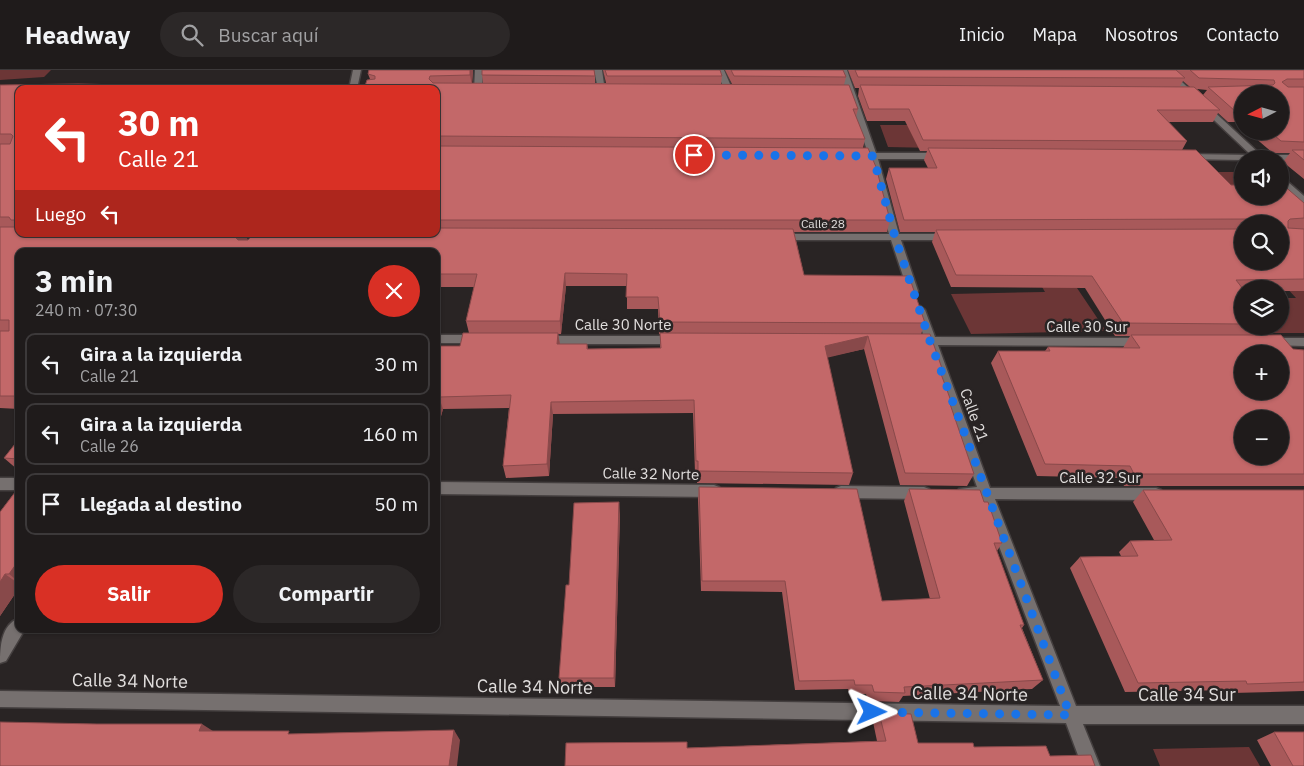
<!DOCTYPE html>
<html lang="es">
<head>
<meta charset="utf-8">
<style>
  :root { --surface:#1f1b1b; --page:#2c2828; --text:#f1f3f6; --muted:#a1a1a3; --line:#3c393a; --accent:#d93025 }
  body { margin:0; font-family:"IBM Plex Sans",sans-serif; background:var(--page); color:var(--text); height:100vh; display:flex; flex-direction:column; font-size:19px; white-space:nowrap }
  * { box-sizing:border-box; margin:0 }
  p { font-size:16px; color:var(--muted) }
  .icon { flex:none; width:28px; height:28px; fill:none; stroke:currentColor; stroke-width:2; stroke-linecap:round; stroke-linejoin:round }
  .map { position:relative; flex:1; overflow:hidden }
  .sheet { position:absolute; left:15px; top:178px; width:425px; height:385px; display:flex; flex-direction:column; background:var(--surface); border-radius:10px; box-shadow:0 1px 4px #0004,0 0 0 1px var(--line) }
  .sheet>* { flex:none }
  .top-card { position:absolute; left:15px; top:15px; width:425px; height:152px; border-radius:10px; box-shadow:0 1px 4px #0004,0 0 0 1px var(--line); background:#d93025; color:#fff; overflow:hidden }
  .needle { width:32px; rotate:264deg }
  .buttons { position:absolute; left:1234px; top:15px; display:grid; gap:10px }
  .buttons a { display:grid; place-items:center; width:55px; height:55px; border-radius:50%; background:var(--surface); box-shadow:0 1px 4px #0004,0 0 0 1px var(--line); font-size:25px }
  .pin { position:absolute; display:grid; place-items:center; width:42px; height:42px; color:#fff; margin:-21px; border:2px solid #fff; border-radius:50%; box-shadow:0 1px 5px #0007 }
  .me { position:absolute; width:55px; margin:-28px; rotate:91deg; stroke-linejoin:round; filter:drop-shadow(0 0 4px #0008) }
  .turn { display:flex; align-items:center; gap:18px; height:105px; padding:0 20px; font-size:22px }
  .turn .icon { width:65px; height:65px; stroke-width:2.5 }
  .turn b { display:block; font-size:35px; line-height:42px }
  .then { display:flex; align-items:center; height:48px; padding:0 20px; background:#0003; gap:10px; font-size:19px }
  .round { display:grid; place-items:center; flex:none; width:52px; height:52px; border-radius:26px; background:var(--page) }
  .headline { display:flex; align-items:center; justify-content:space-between; height:85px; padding:0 20px }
  h1 { font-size:30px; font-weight:700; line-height:38px }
  .action { display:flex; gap:10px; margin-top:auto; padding:10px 20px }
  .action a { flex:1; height:58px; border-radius:30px; background:var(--accent); color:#fff; font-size:20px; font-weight:700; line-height:58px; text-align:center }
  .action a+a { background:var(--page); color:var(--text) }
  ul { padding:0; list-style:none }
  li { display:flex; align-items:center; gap:15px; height:62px; margin:0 10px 8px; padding:0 10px; border:2px solid var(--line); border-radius:10px }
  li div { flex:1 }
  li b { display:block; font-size:19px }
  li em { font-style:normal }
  header { display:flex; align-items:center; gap:30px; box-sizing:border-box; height:70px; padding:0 25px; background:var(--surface); border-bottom:1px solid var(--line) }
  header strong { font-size:24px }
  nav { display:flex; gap:28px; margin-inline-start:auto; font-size:18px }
  .search { width:350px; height:45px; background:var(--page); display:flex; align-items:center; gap:12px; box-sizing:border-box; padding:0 18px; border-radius:28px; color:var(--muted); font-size:19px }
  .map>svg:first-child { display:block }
</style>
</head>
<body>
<header>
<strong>Headway</strong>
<div class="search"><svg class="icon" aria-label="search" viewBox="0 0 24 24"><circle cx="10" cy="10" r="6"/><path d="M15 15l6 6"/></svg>Buscar aquí</div>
<nav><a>Inicio</a><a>Mapa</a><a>Nosotros</a><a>Contacto</a></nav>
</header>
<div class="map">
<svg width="1304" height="696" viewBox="0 0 1304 696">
  <rect width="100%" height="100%" fill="#292424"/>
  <path fill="#6c3636" d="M0,0h51l-7,7 -44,3z
    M880,55h46l10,23 -48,-1z
    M1209,102h33v21z
    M1262,191h18l24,21v51h-39l-6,-7h21v-28h16z
    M1038,210l39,8 29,43 -135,3 -20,-40 94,-2z
    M1249,677l11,19h-100l-7,-17z"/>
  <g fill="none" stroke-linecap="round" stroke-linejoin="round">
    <g stroke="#443f3f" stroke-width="3">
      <path id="minor" d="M353,0h8l-4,19h-8z
        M475,0h8l-1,20 -4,2 -4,-2z
        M594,0h8l3,21 -7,-2z
        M716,0h8l9,21 -1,2 -7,-2z
        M839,0h8l29,83h65l4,3 -4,3h-63l21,75h51l5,3 -5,3h-49l17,51 -1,2h-8l-1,-2 -17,-51h-114l-5,-3 5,-3h112l-20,-75h-15l-4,-3 4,-3h14z
        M1161,0h8l92,85h43v6l-121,-2v-4l3,-1 65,1z
        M1280,105l24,21v8l-3,-1 -21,-20z
        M225,164h50l-5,3h-40z
        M920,236l5,4 10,27 206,1 6,4 -6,4 -203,-1 52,143h166l5,2 2,4 -2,4 -5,2 -161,-1 81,207h228v18h-221l17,42h-18l-16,-43 -1066,-16v-16l1060,15 -79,-207 -22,-2 -2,-4 2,-4 18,-2 -50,-142h-11l-6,-4 6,-4h8l-9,-27z
        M436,265h40l6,4 -6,4h-40z
        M544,266h132l6,4 -6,4h-132l-6,-4z
        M1271,268h33v8l-37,-1 -2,-3z
        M0,408h19v12h-19z
        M436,412l278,3 5,2 2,4 -2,4 -5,2 -278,-3z
        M841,416l83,1 5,2 2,4 -2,4 -5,2 -83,-1 -5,-2 -2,-4 2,-4z
        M19,548v11h6l-19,32 -6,2c0,-16 1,-38 19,-45z"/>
    </g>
    <use href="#minor" fill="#76706f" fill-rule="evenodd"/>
  </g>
  <path fill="#a8595a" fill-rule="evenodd" d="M369,0h104l-1,13h11l-1,-8 113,1v7h11l-3,-13h117l2,6 -1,8h11l-7,-14h118l3,7 -2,8 14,24 -2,8 9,22 -2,9 27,72 -3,12h-93l10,43 121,48 -4,11 23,40 -2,4 9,23 -1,3 24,70 -7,12 -67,-1 -36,-136 -37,8 26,116 -4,12 -152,-2v-10h-2l-2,-60 -140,1 -4,62 -43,2 -3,-12 6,-58 -66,1 -7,25v-88h24l9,-13 -3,-12 8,-34h-38v-36h-417v158l-19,-1v-323l174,1h191l5,-7 -2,-5zM19,19h417v145l-188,6 -229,-6zM566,216h61v23h31l1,25h1v14l-72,1 -1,-5h-27l-2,-10h3z
    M848,0h456v109l-21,-17 7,-9h-17l-26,-22h33l-38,-37v33l-6,-5h-8l-10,-9 -5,9h-45l19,19 -5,9 49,35 73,18v88h-24v-2h-38v37h27l-8,9 32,14 11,1v136h-180l-4,-8 -83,-2 -46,-113 7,-12h47l3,-4 75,1 7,-12h-15l-30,-48 -134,-1 -19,-45 3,-10h-35l-14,-53 3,-11h39l-4,-8 3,-9h-7l-15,-30h-38l-9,-25 1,-8h-4zM1183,11l7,6 -10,-1zM1197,19l10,1 -4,5zM1242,154h38l-38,37z
    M19,369v31h-1l-14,-12z
    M19,417v101l-19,28v-104z
    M699,417l183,114 48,-2 -26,-98 5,-12 75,13 18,41 -5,8 27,74 -2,3 21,52 -11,9 -129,7 -4,6 -31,-1 -2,-7h-16l-2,-5 -53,1 -13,-98 -81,-1 -3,-92z
    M1143,420h161v201l-72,2 -2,-3 -105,2 -55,-124 10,-11 41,-1 -2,-4 11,-11 24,-1 -21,-38z
    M620,444l-5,173h-54l-2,-9 10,-93z
    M879,643l39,30 56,4 76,9 -363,-8 190,-7 -4,-19z
    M1274,662l30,34h-33l-14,-26z"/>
  <path fill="#88494a" d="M470,0h3l-1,16 -2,-11z
    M238,164h7l3,6 -6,10 -6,-12z
    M565,203l1,13 -5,48 -1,-13z
    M558,263l2,12 -3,-1z
    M868,266l-4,13 -42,10 3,-13z
    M439,327l4,12 -7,25v-27z
    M551,332l2,12 -4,62 -2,-12z
    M619,432l1,12 -5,173 -1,-9z
    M19,490v22l-10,-8z
    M5,504l14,10v4l-19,28v-34z
    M202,654l14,9 -17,-2z
    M454,660l6,10 -3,26h-8z"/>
  <path fill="#c36869" stroke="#88494a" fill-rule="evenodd" d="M369,0h101v5l-40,1 -1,3 4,4 416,2 9,24h-5l12,30 -429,-3v-47h-417v131h-8l-2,-3h-9v-73h10l3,-8 -2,-2h-11v-49l78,-1 96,2h191l2,-6 8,-1v-3l-7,-2z
    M482,0h112l1,6 -113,-1z
    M605,0h115l2,6h-115z
    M731,0h112l3,7 -112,-1z
    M855,0h321l9,8 -327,-1z
    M1190,0h114v9h-17l-5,3 6,5h16v55l-23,-1 -12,-10h11v-37h-38v17h-7l-27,-24 65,-2 2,-2 -1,-3 -75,-2z
    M860,15l334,2 26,23h-63l30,31 -264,-1 -14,-31h-40z
    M436,76l432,2 8,19 14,53h-454z
    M928,78l268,2 35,35h11v11h38v-11l2,-1 22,19v15l-14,1 -2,2v7l16,1v50l-68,1 7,9 -1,35 -119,-1 -31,-47 -136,-1 -20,-45 306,-1v32h38v-37h-28l1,-3 -2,-2 -347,1 -15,-52h48z
    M1292,80h12v10z
    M0,157h19v7h219l-2,4 2,2h10l5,-6h183v-6l357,1 11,46 105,1 16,47 -265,-1 -2,-25h-32l1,-23 -62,-1 -5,48h-94l11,-47h-41v-23h-417v145h-19v-65h9v-11h-9z
    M463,263h95l-1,11h30v5l74,-1 -1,-15 270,1 14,40h-3l10,27h-2l25,73 -69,-1 -37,-137 -43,10 28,127 -155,-2v-10h-2l-2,-61 -143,2 -4,62 -44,2 8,-71 -72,2 -3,10v-61h24z
    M1131,265h150l12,14 11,1v124h-170l-4,-8 -85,-2 -47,-113h52l-2,-4 92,1zM1242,284h38v37h-38zM1242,349h38v37h-38z
    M19,369v20l-15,-1z
    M19,417v73l-10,14h-4l-5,8v-70z
    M699,417l158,2 25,112 58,-3 -31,-109 71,1 4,12h4l14,41h-8l30,82h-4l23,55 -139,7 1,6 -31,-1 -2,-7h-17l-1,-5 -55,1 -14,-100h-83z
    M1143,420h161v192l-57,2 -1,-3 -108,2 -58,-126 58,-1 -8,-15 42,-1z
    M619,432l-5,176h-55l7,-93h3l5,-82z
    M879,643l32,1 7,29h55l1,4 72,-1 4,10 41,-1 4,11h-530l1,-23 121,-1v6l199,-7z
    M0,652l97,2h105l-3,7h90l-1,3 166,-4 -5,36h-449z
    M1274,662h30v34h-11z"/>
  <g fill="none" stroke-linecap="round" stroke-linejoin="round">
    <path stroke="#1a73e8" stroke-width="9" stroke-dasharray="0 16.2" d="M694,85l179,1 22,81 35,104 140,374 -198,-3"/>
  </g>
  <g text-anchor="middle" stroke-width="5" stroke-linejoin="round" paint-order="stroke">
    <g font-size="12" fill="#e1dedd" stroke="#292424">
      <text x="823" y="158">Calle 28</text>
    </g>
    <g font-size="15" fill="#e1dedd" stroke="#292424">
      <text x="623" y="260">Calle 30 Norte</text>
      <text x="1087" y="262">Calle 30 Sur</text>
      <text transform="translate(974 345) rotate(70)" y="5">Calle 21</text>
      <text transform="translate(651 404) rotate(1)" y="5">Calle 32 Norte</text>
      <text x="1100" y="413">Calle 32 Sur</text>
    </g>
    <g font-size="18" fill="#e1dedd" stroke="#292424">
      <text transform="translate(130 611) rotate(1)" y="6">Calle 34 Norte</text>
      <text transform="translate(535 617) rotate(1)" y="6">Calle 34 Norte</text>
      <text transform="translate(970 624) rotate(1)" y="6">Calle 34 Norte</text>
      <text x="1187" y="631">Calle 34 Sur</text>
    </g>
  </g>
</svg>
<div class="buttons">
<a><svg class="needle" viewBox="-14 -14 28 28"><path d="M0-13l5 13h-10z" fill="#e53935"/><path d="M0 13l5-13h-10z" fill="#a1a1a3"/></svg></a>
<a><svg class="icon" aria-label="sound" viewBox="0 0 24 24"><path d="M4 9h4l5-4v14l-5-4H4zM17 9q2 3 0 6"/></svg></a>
<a><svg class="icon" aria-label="search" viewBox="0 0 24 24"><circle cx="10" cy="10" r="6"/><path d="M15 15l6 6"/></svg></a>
<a><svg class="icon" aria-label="layers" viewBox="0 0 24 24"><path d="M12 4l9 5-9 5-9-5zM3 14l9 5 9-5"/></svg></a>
<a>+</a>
<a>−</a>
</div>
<div class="pin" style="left:694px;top:85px;background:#d93025"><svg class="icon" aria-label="arrive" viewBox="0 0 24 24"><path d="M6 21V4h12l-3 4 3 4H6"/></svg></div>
<svg class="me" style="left:872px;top:642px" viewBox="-20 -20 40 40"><path d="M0-17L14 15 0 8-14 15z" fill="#1a73e8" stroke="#fff" stroke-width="4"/></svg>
<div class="top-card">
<div class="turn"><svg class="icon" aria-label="left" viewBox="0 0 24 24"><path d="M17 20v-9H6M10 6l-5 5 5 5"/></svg><div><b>30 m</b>Calle 21</div></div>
<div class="then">Luego<svg class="icon" aria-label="left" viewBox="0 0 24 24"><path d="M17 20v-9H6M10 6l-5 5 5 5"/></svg></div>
</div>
<section class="sheet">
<div class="headline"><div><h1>3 min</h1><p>240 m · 07:30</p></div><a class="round" style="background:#d93025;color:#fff"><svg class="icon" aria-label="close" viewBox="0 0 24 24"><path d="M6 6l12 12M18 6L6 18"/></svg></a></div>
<ul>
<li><svg class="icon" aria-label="left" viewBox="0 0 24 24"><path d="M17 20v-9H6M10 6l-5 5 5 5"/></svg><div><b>Gira a la izquierda</b><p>Calle 21</p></div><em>30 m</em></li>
<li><svg class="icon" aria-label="left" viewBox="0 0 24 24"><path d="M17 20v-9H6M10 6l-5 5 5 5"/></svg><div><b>Gira a la izquierda</b><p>Calle 26</p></div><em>160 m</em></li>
<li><svg class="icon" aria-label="arrive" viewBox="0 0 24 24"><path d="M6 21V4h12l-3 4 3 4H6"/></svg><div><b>Llegada al destino</b></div><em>50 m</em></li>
</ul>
<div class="action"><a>Salir</a><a>Compartir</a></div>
</section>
</div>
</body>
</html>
